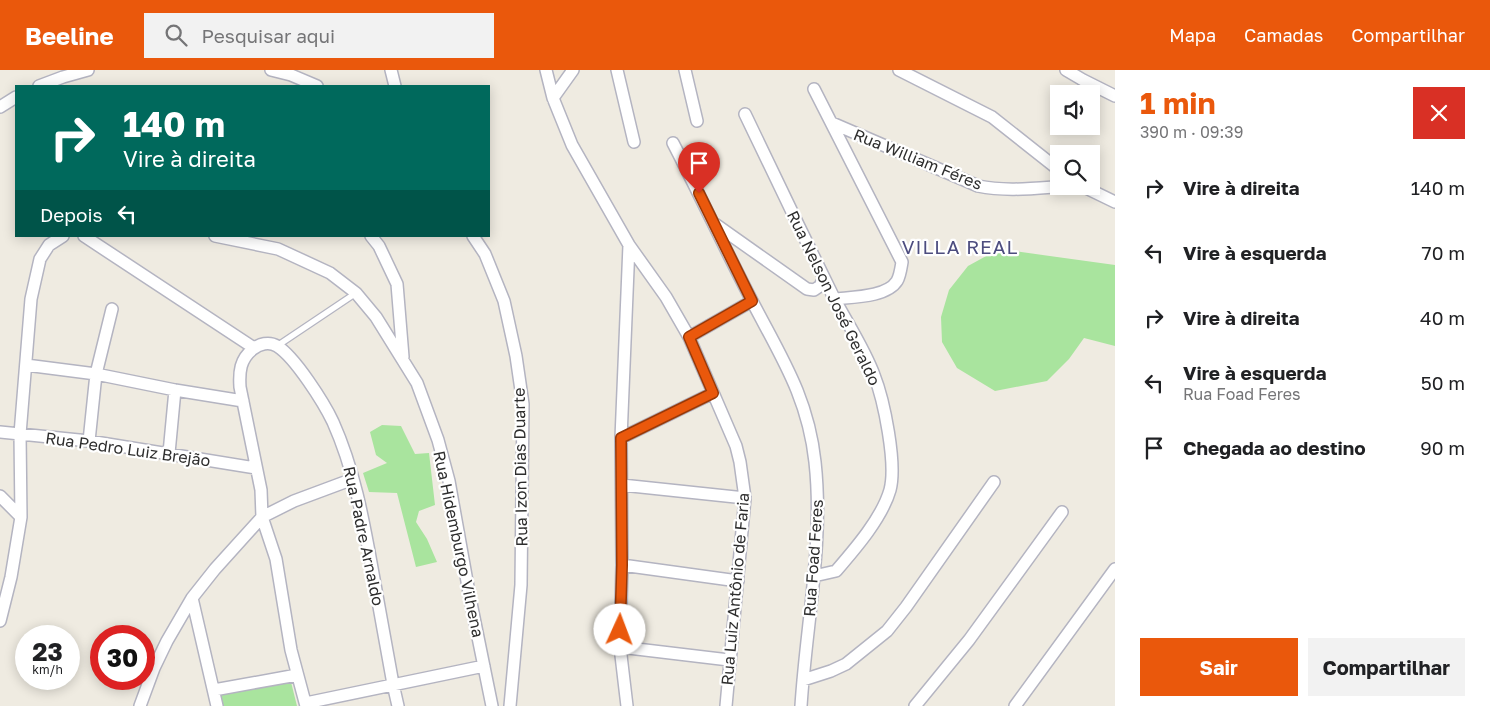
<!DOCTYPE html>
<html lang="pt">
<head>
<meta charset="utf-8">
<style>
  :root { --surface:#fff; --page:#f2f2f2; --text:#202124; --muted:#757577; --accent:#ea580c }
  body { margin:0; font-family:"Golos Text",sans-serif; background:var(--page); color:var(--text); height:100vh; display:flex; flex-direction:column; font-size:19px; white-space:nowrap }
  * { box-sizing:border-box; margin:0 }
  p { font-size:16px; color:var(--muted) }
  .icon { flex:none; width:28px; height:28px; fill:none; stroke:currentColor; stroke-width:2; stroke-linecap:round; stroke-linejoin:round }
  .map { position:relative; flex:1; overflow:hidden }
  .drawer { display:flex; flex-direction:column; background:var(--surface); width:375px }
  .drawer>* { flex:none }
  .banner { position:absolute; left:15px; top:15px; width:475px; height:152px; border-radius:0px; box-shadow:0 2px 12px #0003; background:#00695c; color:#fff; overflow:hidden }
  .buttons { position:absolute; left:1050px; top:15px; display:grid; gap:10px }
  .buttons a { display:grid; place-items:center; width:50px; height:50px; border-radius:0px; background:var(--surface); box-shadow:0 2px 12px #0003; font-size:25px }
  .speed { position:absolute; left:15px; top:555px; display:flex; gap:10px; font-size:25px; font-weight:700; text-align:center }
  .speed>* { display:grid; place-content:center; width:65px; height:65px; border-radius:50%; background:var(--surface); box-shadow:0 2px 12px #0003; line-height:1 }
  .speed small { font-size:12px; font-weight:400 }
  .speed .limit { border:8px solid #d22; background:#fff; color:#111 }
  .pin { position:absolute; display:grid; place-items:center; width:42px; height:42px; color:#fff; margin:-51px -21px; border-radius:50% 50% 50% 0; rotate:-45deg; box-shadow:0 0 5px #0007 }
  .pin .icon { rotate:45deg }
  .me { position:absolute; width:55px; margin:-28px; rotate:2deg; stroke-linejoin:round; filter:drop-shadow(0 0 4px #0008) }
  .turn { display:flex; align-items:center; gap:18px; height:105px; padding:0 25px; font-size:22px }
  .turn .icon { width:65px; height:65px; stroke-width:2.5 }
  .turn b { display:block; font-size:35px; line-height:42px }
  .then { display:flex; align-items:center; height:48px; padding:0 25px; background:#0003; gap:10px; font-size:19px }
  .round { display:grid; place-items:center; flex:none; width:52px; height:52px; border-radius:0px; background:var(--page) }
  .headline { display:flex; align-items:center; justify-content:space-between; height:85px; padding:0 25px }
  h1 { font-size:30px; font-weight:700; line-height:38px; color:var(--accent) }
  .cta { display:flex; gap:10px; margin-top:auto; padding:10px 25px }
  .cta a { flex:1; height:58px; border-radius:0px; background:var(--accent); color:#fff; font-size:20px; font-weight:700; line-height:58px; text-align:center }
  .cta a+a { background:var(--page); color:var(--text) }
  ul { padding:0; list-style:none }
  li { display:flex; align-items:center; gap:15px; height:65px; padding:0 25px }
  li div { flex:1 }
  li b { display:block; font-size:19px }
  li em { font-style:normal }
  header { display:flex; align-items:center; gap:30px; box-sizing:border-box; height:70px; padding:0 25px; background:var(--accent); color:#fff }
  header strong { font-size:24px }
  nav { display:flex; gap:28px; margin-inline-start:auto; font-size:18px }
  .search { width:350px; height:45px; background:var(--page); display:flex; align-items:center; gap:12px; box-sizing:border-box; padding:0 18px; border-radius:0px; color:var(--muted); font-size:19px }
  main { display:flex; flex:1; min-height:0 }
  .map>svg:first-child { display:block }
</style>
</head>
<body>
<header>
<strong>Beeline</strong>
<div class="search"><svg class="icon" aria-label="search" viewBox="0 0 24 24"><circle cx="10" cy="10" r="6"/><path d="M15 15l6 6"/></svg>Pesquisar aqui</div>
<nav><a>Mapa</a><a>Camadas</a><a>Compartilhar</a></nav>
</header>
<main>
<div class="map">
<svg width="1115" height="636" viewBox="0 0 1115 636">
  <rect width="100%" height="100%" fill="#efebe1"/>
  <path fill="#a9e49e" d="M999,179l116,16v81l-31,-8 -15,21 -22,22 -52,10 -38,-23 -15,-26 -1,-25 8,-27 19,-24z
    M382,355l19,1 14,28 14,-1 6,52 -16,6 -3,11 11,17 10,23 -21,5 -19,-74 -28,-1 -6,-19 24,-10 -11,-8 -6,-23z
    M291,612l6,24h-75l-3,-15z"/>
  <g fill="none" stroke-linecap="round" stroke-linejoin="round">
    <g stroke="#b4b4c1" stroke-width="8">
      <path id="lane" d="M277,276l79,-53"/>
    </g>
    <g stroke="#b4b4c1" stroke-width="14">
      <path id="street" d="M271,0l20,5 26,11
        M391,0l4,16
        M546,0l7,28 19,47 57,100 37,52 23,40 47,109 4,16 5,36 -19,208
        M617,0l17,72
        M685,0l12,51
        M899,0l93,47 67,53
        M1066,0l17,10 32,16
        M39,16l24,-9 25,-7
        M814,19l88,173c-1,6 -2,14 -5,19 -10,16 -44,16 -62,18
        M553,28l20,-28
        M0,37l16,-10
        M745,44c29,61 59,123 89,184 13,25 30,50 40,77 10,25 23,89 16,115 -8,28 -35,59 -54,81l-22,5
        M832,53l146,63c29,6 58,2 88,0
        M673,73c27,52 52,106 79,158 29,56 56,96 63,161 9,81 -9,163 -14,244
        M1082,116l33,16
        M715,154l92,65 7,1 6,-4 4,-8
        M84,166l170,112
        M215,166l63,13 52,24 26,20 20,24 41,66 21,57 11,41 21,117 22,108
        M371,166l8,10 18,38 6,73
        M473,166l12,18 19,47 12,55 7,48 -2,181 -11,121
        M689,267l63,-36
        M26,295l70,9 79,16 68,11
        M0,362l89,9 167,27
        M621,368l92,-45
        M89,371l7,-67 16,-65
        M169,383l6,-63
        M622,415l123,13
        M0,426l21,21
        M622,495l116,16
        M192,528l25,108
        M0,551l11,-44 10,-60 -1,-83 11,-135 9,-40 9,-14 14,-9
        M620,577l109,13
        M803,610l28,-9 15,-7 41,-33 19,-24 88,-125
        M214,620l83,-15
        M306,633l178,-37
        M140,636l14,-38 13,-27 25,-43 23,-29 47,-52 32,-16 59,-22
        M306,636l-15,-56 -15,-91 -14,-42 -1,-27 -21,-103c-1,-15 0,-28 13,-38 6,-5 16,-8 24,-3 18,11 47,57 56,76 21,47 30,96 39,146 7,39 14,78 21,116l5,22
        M627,636l-7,-59 2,-82 -1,-127 8,-193
        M915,636l54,-66 93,-128
        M1015,636l100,-137"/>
    </g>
    <use href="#lane" stroke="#fff" stroke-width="5.5"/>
    <use href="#street" stroke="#fff" stroke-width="11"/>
  </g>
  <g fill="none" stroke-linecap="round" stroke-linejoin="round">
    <g stroke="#983908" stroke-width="12">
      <path id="route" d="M620,560l2,-65 -1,-127 92,-45 -24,-56 63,-36 -53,-108"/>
    </g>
    <use href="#route" stroke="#ea580c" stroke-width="9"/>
  </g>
  <g text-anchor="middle" stroke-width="4.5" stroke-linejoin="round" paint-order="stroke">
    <g font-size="16" fill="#2e2e2e" stroke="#fff">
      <text transform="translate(918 89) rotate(22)" y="6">Rua William Féres</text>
      <text transform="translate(834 228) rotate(64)" y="6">Rua Nelson José Geraldo</text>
      <text transform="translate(128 379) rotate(8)" y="6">Rua Pedro Luiz Brejão</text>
      <text transform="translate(520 397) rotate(-91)" y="6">Rua Izon Dias Duarte</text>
      <text transform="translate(364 466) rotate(78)" y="6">Rua Padre Arnaldo</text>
      <text transform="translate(459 474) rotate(78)" y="6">Rua Hidemburgo Vilhena</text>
      <text transform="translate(813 488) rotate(-86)" y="6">Rua Foad Feres</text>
      <text transform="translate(735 519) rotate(-85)" y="6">Rua Luiz Antônio de Faria</text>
    </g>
    <g font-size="19" letter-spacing="1" fill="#4d4d7f" stroke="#fff">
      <text x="960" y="184">VILLA REAL</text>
    </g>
  </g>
</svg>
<div class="buttons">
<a><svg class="icon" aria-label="sound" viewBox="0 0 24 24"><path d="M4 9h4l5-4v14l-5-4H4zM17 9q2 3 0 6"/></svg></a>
<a><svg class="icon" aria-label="search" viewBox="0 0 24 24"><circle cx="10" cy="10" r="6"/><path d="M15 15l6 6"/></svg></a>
</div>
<div class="speed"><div>23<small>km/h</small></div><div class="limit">30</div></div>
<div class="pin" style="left:699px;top:123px;background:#d93025"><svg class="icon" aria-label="arrive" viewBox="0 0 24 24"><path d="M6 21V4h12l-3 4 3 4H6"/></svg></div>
<svg class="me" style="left:620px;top:560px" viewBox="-20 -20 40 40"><circle r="19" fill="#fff"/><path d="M0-13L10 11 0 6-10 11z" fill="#ea580c"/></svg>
<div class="banner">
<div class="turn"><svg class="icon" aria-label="right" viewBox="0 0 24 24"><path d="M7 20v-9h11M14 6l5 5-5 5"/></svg><div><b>140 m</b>Vire à direita</div></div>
<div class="then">Depois<svg class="icon" aria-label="left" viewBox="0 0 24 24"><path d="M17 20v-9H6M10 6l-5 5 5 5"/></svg></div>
</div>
</div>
<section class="drawer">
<div class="headline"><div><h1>1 min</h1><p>390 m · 09:39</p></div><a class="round" style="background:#d93025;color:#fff"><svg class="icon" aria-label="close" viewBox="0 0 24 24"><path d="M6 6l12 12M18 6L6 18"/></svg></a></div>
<ul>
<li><svg class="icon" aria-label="right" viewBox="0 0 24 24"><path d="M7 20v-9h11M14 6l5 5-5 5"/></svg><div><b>Vire à direita</b></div><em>140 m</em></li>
<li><svg class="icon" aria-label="left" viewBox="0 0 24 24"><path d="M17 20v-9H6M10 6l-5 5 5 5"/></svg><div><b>Vire à esquerda</b></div><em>70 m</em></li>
<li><svg class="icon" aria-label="right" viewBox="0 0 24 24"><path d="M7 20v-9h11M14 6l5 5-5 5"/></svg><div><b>Vire à direita</b></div><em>40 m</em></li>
<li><svg class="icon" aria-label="left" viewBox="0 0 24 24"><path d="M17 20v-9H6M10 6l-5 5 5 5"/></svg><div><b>Vire à esquerda</b><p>Rua Foad Feres</p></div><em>50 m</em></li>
<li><svg class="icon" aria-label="arrive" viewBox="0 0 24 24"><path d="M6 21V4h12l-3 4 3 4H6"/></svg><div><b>Chegada ao destino</b></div><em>90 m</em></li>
</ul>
<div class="cta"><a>Sair</a><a>Compartilhar</a></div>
</section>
</main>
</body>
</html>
